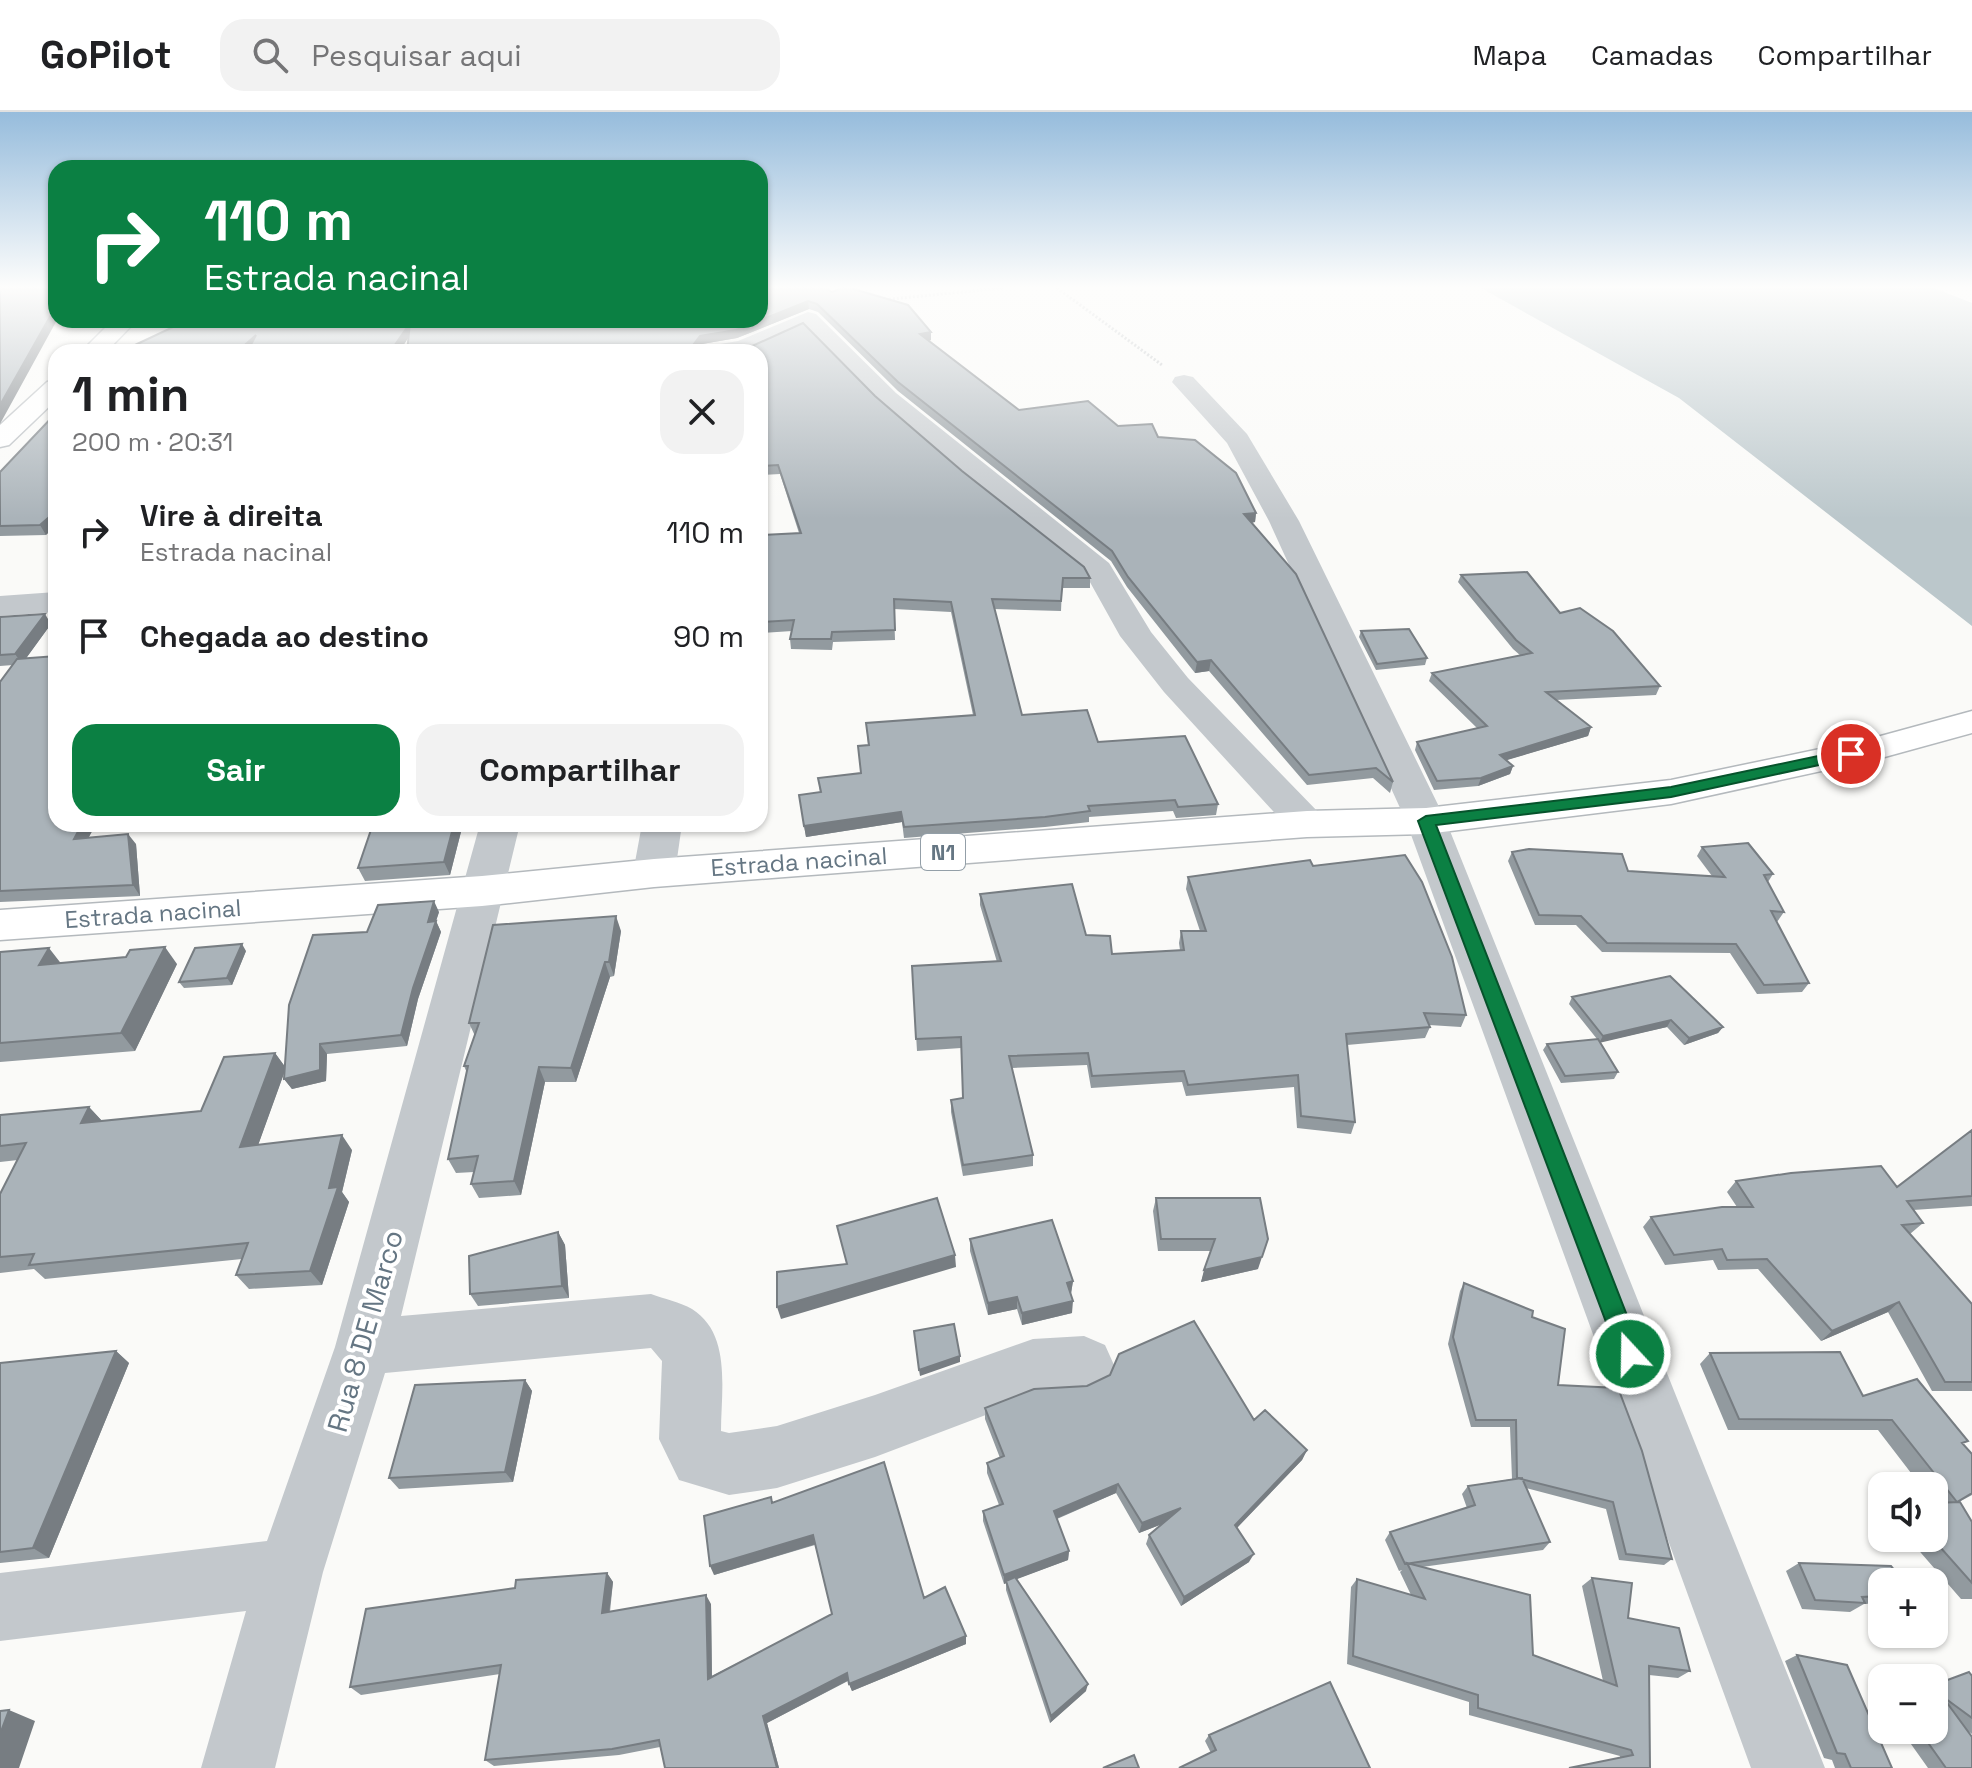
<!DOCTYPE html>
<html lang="pt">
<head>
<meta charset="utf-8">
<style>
  :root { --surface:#fff; --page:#f2f2f2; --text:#202124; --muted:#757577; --line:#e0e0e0; --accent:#0b8043 }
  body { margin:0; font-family:"Space Grotesk",sans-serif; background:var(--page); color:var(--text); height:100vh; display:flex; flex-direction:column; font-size:30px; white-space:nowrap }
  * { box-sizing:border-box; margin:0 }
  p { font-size:26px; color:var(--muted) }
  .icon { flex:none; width:44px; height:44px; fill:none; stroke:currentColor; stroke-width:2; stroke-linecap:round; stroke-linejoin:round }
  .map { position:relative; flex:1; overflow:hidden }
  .sheet { position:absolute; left:48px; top:232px; width:720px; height:488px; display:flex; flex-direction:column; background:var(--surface); border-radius:24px; box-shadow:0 2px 6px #0004 }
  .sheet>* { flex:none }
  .guide { position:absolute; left:48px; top:48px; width:720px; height:168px; border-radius:24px; box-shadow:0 2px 6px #0004; background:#0b8043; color:#fff; overflow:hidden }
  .fabs { position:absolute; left:1868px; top:1360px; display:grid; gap:16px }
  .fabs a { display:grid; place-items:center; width:80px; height:80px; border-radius:16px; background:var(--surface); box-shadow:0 2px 6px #0004; font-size:40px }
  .pin { position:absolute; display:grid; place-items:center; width:68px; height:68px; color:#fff; margin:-34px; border:4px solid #fff; border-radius:50%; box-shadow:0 2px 8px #0007 }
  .me { position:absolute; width:88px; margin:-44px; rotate:339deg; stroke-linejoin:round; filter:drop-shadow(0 0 6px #0008) }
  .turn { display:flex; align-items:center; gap:28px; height:168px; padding:0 24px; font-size:36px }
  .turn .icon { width:104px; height:104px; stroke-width:2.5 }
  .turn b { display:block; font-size:56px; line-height:68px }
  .round { display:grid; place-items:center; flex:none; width:84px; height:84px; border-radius:24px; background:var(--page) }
  .head { display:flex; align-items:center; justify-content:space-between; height:136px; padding:0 24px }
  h1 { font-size:48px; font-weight:800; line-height:60px }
  .primary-button { display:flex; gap:16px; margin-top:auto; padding:16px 24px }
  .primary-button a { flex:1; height:92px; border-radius:24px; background:var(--accent); color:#fff; font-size:32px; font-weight:800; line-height:92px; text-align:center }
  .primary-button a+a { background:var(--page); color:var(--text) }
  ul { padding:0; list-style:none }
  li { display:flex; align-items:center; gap:24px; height:104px; padding:0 24px }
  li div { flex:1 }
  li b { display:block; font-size:30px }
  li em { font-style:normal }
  header { display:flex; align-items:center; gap:48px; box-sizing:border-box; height:112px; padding:0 40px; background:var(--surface); border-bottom:2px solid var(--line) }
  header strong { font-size:38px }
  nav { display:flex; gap:44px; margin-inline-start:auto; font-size:28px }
  .search { width:560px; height:72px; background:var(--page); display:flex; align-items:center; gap:20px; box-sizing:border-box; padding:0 28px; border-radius:24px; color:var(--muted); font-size:30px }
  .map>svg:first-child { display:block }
</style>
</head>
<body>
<header>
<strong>GoPilot</strong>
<div class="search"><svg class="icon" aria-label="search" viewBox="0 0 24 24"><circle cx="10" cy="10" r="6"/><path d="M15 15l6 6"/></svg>Pesquisar aqui</div>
<nav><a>Mapa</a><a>Camadas</a><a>Compartilhar</a></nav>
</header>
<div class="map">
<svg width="1972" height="1656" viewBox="0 0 1972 1656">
  <rect width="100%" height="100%" fill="#fafaf8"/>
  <path fill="#bbc7cb" d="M1481,176h453l38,15v323l-293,-228z"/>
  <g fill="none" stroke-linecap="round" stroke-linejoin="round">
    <g stroke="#b5babe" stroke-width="3">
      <path id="major" d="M113,208h24l-31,32h-25z
        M56,268v20l-47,45 -9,2v-22l47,-43z"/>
    </g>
    <g stroke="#b4b9bd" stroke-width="3">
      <path id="highway" d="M1972,599v22l-91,25 -210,46 -245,30 -119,3 -653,50 -172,19 -482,34v-30l482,-34 172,-17 653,-48 119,-3 245,-28 206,-43z"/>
    </g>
    <path stroke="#bbbfc2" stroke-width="3" stroke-dasharray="2 2" stroke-linecap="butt" d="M1057,176l105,77
      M881,188l122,-12"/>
    <path fill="#c3c8cc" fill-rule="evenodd" d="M808,200l8,2 80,79 213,170 42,69 37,46 133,137 6,9 -6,9 -14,4 -14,-4 -129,-141 -44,-56 -34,-61 -122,-97 -86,-75 -73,-75 -54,24h-53l4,-5 36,-6z
      M1184,263l9,2 54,57 52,87 147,300 379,947h-74l-345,-947 -137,-300 -42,-78 -55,-61 3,-5z
      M56,480v20l-56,4v-20z
      M480,712h40l-119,492 250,-22c13,5 29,8 41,15 40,25 29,82 29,122l8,2 48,-7 98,-31 158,-56 51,-3 21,9 9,20 -9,20 -21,9 -51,3 -158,60 -98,31 -48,7 -50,-15 -20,-41 3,-78 -11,-13 -266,25 -62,199 -48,196h-74l45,-157 -246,30v-68l267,-32 68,-194z
      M642,712h40l-7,49 -6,10 -15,4 -15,-4 -6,-10z"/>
    <use href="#major" fill="#fff" fill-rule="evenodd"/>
    <use href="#highway" fill="#fff" fill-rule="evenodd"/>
  </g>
  <path fill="#929a9f" d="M760,176h65l7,4 11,-4h7l58,17 23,27v8l-2,1 90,69 69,-9 30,25 34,-2 6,13 37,3 41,33 20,40 -1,9 -4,1 45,51 97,208 -3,11 -17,-15 -66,7 -98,-114 -14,2 -68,-86 -16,-26 -213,-170 -80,-79 -9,-3 -72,29 -35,6 -2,3h50l53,-24 72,73 87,75 122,96 6,11v10h-28l-1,23 -67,-2 28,106 65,-5 11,32 87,-6 33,68 -2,11 -40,3 -3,-7 -84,6v5l-44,5 -141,11 -2,-16 -96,15 -7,-42 21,-3 -2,-14 43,-5 -3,-27 10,-1 -2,-22 107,-8 -22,-103 -57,-3 1,31 -62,2 -1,8 -41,-1 -1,-10 2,-8 -32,2v-98l39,-2 -19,-59 -20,1v-123h-353l1,-14 -9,14h-279l68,-32h572z
    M56,301l-10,122 -46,1v-64z
    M1461,463l99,38 100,73 -4,9 -100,5 35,27 -3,9 -82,24 7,6 -3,8 -32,12 -44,4 -19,-40 2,-8 60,-14 -48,-47 3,-8 89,-17 -8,-7 -55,-67z
    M0,505l51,7 -25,34 70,166 -8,14 48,6 4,52 -140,6v-220l13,-17 -13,1z
    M1361,519l66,27 -2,7 -49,5 -17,-33z
    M463,712l-13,51 -85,6 -7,-13z
    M1702,735l71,27 -5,8 16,30 -7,10h-1l33,61 -7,9 -45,2 -27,-41 -128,-1 -26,-27h-41l-27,-64 4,-9 116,19 84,5 -15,-20z
    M1313,754l153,149 -5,12 -32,-2 1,2 -5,11 -78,7 8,77 -4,12 -54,-6 -3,-41 -108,9 -4,-14 -91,6 -4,-23 -75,3 21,87v11l-70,10 -12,-64v-12l12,-2 -2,-50 -44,3 -5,-85 85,-4 -17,-57v-11l106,41 26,19 68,-4 -1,-7 2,-12h19l-14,-42 2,-12z
    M439,800l-3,9 5,11 -23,67 -11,47 -80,8 -1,27 -34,8 -8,-10 1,-9 -27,75 94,5 -10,42 7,10 -27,83 -73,4 -13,-14 6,-16 -197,20 -11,-10 -34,4v-79l18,-34 -18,2v-47l89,-8 13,14 99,-10 74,-58 10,14 82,-135z
    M621,819l-7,45 -4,1 -34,105h-31l-24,113 -42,3 -8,-14 3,-12 -18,1 -8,-14 19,-86 -3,-7 11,-30 -6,-13z
    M246,839l-14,34 -48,3 -5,-6z
    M0,840l61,11 116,1 -42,87 -135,11z
    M1572,885l151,30 -5,6 -34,12 -17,-18 -67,15 18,30 -4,7 -53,4 -18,-33 4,-6 50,-5 -28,-35z
    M1972,1018v76l-59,4 10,13 -13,11 62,70v87h-40l-44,-79 -67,29 -63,-72 -40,1 -5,-10 -48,5 -22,-38 8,-10 86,-10 -10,-15 9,-11 161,6z
    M1156,1086l102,71 -57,13 10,-31h-53l-5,-40z
    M558,1120l7,13 4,53 -91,8 -8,-12z
    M970,1127l103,42 -2,13 1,19 -50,12 -5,-16 -29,6 -18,-64z
    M1464,1171l68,34 26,68 114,174 -8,6 -45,-5 -13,-51 -80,-21 24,54 -7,8 -121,17 111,88 70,26 -21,-95 10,-8 36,40 62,53 -12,7 -29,-3 1,93 -30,-10v-2l-151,-41v-13l-122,-38 4,-77 6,-8 54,16 -11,-23 2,-2 -3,1 -14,-31 5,-8 77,-24 -5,-14 6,-8 44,-7 -2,-52h-39l-23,-83 12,-53z
    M116,1239l13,12 -80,195 -49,5v-200z
    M1710,1241l153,43 100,48 9,10v41l-13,7 13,20v77h-11l-53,-61h26v-52h-13l-43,-56h-150l-28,-66z
    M525,1268l7,11 -19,91 -114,7 -10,-11z
    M985,1296l269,12 53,30 -5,10 -65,68 12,34 -68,44 -35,-62 3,-9 13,-11 -23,9 -23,-40 -59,26 12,32 -1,9 -52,19 70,112 -36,32 -44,-133v-7l-2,1 -21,-63v-10l16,-6 -12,-32v-10l13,-5 -15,-39z
    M773,1390l151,96 42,46 -114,47 -4,-10 -81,42 12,45h-114l-5,-21 -41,8 -125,11 -9,-6 15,-86 -139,21 -11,-8 165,-99 92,-15 6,9 -3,30 101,-8 1,72 120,-62 -17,-69 -101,30z
    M1799,1451l83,19v21l-18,1 -14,8 -48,-3 -16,-38z
    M1797,1543l95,113h-57l-3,-8 -8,-2 -39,-97z
    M1972,1564v58l-4,-3 4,37h-44l-27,-38h33v-45z
    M1209,1623l161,33 -159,-15 -6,-12z"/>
  <path fill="#777d82" d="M808,189l1,8 -72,29 -35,6 -7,8 -1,-8 6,-8z
    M56,194l1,14 -57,104v-19z
    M410,211l2,9 -13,20h-9z
    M931,220v8l-11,2v-8z
    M256,223l-6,17h-13z
    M56,399v15l-10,9 -6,-10z
    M1256,401l-1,9 -13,2 2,-10z
    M45,502l6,10 -29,40 -7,-10z
    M1211,548l-2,11 -14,2 2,-11z
    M1591,615l-3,9 -91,27 3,-8z
    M1513,654l-3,8 -32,12 3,-8z
    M901,700l1,10 -96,15 -2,-11z
    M82,712h14l-14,26 -8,-11z
    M454,712h9l-13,51 -6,-13z
    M128,722l8,10 4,52 -7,-11z
    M434,789l5,11 -4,12 1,-3 5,11 -23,67 -11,47 -6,-11 27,-113z
    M616,804l5,15 -7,45 -5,-14z
    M242,832l4,7 -14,34 -5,-7z
    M165,835l12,17 -42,87 -14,-18z
    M49,836l14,18 -24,-1z
    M605,850l5,15 -34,105 -5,-14z
    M1671,908l-4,7 -68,16 4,-7z
    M1723,915l-5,6 -34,12 5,-7z
    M320,932l7,10 -1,27 -34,8 -8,-10z
    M275,941l11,15 -34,94 -12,-15z
    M539,955l6,15 -24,113 -7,-14z
    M89,995l14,15 -22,1z
    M342,1023l10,15 -10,42 7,10 -27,83 -12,-14z
    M558,1120l7,13 4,53 -7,-12z
    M955,1143l1,12 -175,52 -4,-12z
    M1262,1145l-4,12 -57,13 3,-12z
    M1073,1169l-2,12 -5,2 1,-12z
    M1017,1185v12l-29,6v-12z
    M1073,1189l-1,12 -50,12v-12z
    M1899,1190l-11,10 -67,29 11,-10z
    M116,1239l13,12 -80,195 -16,-10z
    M960,1244v6l-40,14 -1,-6z
    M525,1268l7,11 -19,91 -8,-10z
    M1307,1338l-5,10 -71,74 4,-9z
    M1118,1372l-2,9 -63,27 1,-9z
    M1181,1396l-3,10 -39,15 3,-10z
    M813,1423l3,9 -102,31 -4,-9z
    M1069,1439l-1,9 -64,24v-9z
    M1254,1442l-5,8 -68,44 3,-9z
    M607,1461l6,9 -5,39 -6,-8z
    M706,1483l5,9 1,82 -4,-7z
    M966,1524v8l-114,47 -3,-7z
    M847,1561l2,7 -82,43 12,45h-2l-14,-52z
    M1088,1572l-2,7 -36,32 1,-7z
    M9,1598l26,11 -16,47h-19v-34z"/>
  <path fill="#aab3b9" stroke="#777d82" stroke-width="2" d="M0,176h56v18l-56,99z
    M760,176h65l7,4 11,-4h7l58,17 23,27 -11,2 99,76 69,-9 30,25 34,-2 6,13 37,3 41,33 20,40 -12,1 52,60 97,208 -17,-14 -67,7 -98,-115 -14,2 -69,-85 -16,-26 -214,-169 -81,-78 -9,-3 -72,29 -36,6 -6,8 3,3h53l53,-24 72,73 87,75 122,96 6,11h-27l-2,23 -69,-2 30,116 65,-5 11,32 87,-6 33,68 -40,3 -3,-7 -87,6 2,5 -45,6 -141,10 -3,-15 -97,14 -5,-31 22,-3 -3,-14 43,-5 -3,-27 11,-1 -3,-22 109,-8 -24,-113 -57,-3 1,31 -63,2 -1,7h-41l4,-19 -34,2v-87l41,-2 -23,-68 -18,1v-114h-353l3,-29 -20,29h-143l9,-17 -19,17h-117l68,-32h572z
    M56,301v98l-16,14 -40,1v-54z
    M1527,460l33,41 20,-5 33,23 47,55 -114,6 45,35 -91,28 13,11 -32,12 -44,3 -20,-39 70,-16 -55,-53 100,-20 -16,-13 -55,-65z
    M45,502l-30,40 -15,1v-38z
    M1409,517l18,29 -50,6 -16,-33z
    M56,544v168h26l-8,15 54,-5 5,51 -133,6v-209l17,-23z
    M373,712h81l-10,38 -86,6z
    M1748,731l25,31 -9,1 20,37 -13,-1 38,72 -45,2 -28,-41 -129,-1 -26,-27 -42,-1 -27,-63 17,-3 93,5 6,17 97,6 -23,-30z
    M1405,743l17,27 30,75 14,58 -42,-2 6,14 -84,7 9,88 -54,-6 -3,-41 -110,10 -4,-14 -92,5 -4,-23 -79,3 24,99 -70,10 -12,-65 12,-2 -2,-61 -45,2 -4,-73 89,-5 -21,-67 92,-10 14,51 24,1 2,18 72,-4 -3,-19h25l-18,-54 122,-17 3,6z
    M434,789l-6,21 8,-1 -23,67 -12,47 -81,9v26l-36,9 5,-74 24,-70 54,-3 11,-27z
    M616,804l-7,46h-4l-34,106 -32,-1 -25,114 -43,3 7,-28 -30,3 20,-93h-4l15,-43h-10l24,-98z
    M242,832l-15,34 -48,4 16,-34z
    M165,835l-44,86 -121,10v-91l49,-4 -10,17 87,-8 4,-7z
    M1670,864l53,51 -34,11 -18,-18 -68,16 -31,-39z
    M1598,927l20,33 -53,4 -18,-32z
    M275,941l-35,94 102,-12 -13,53 9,-1 -28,84 -74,4 12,-32 -219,22 5,-11 -34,3v-63l26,-51 -26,3v-31l89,-8 -8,16 120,-12 23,-54z
    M1972,1018v66l-65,5 16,22 -21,2 70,79v78h-27l-46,-80 -67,29 -65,-72 -40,1 -5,-11 -48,6 -23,-38 71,-10h31l-17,-26 55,-8 90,-7 16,21z
    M937,1086l18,57 -178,52v-35l70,-8 -10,-38z
    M1156,1086h104l8,41 -6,18 -58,13 11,-31h-54z
    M1052,1108l21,61 -6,2 6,18 -51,12 -5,-16 -29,6 -18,-64z
    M558,1120l4,54 -92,8 -1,-38z
    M1464,1171l69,28 -1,6 33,12 -7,56 60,3 24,63 30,108 -46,-5 -13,-52 -96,-24 -1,-58h-40l-23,-83z
    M1194,1209l60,99 11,-10 42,40 -72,75 19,29 -70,43 -35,-62 32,-27 -39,15 -24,-39 -64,27 15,40 -65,24 -21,-64 20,-7 -16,-41 17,-7 -19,-48 49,-19 53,-3 23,-11 9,-21z
    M954,1212l6,32 -41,14 -5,-39z
    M116,1239l-83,197 -33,4v-189z
    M1840,1240l23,44 54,-17 51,62 -6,2 10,11v39l-15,9 -65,-82 -153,-1 -29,-66z
    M525,1268l-20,92 -116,6 26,-93z
    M884,1350l40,136 21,-11 21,49 -117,48 -2,-11 -84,43 14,52h-112l-6,-28 -47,9 -127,11 16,-95 -151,22 16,-78 149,-21 1,-8 91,-7 -5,40 104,-18 2,84 124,-65 -19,-79 -103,31 -6,-50 67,-19 1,6z
    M1522,1366l28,64 -145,22 -15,-32 85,-27 -7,-19z
    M1960,1390l12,20v61l-40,-45h2v-35z
    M1407,1451l123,32 3,60 84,31 -25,-108 40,5 -4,35 51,10 11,43 -41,-5 1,102h-81l64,-13 -2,-5 -153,-42v-13l-125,-39 4,-77 68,20z
    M1799,1451l92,3 13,16h-22v14l-20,1 3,6 -50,-3z
    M1015,1465l73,107 -37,32 -45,-135z
    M1797,1543l50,10 45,103h-41l-6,-14 -8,-1z
    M1969,1560l3,4v42l-30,-22 30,41v31h-26l-27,-38h15v-45z
    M1330,1570l40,86h-191l37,-18 -7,-15z
    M9,1598l-9,24v-23z
    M1134,1643l5,13h-36z"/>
  <linearGradient id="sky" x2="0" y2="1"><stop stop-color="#96bcdc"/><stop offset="0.43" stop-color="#fdfdfc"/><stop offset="1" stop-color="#fdfdfc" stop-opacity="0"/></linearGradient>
  <rect width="1972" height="407" fill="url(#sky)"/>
  <path fill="#0b8043" stroke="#07532c" stroke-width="2" d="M1851,637l8,5 -3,3 -185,40 -235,28 206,529 -4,8 -8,3 -9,-3 -3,-8 -200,-533 8,-5 245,-29z"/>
  <g text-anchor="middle" stroke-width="8" stroke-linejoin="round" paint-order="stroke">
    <rect fill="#fff" stroke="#939fa8" stroke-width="2" x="921" y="722" width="44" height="36" rx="6"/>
    <g font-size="22" font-weight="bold" fill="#657683">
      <text x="943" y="748">N1</text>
    </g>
    <g font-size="24" fill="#657683" stroke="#fff">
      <text transform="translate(799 750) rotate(-4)" y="8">Estrada nacinal</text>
      <text transform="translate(153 802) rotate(-4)" y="8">Estrada nacinal</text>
    </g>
    <g font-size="28" fill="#657683" stroke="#fff">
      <text transform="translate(365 1219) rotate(-74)" y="10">Rua 8 DE Marco</text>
    </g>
  </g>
</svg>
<div class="fabs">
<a><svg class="icon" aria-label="sound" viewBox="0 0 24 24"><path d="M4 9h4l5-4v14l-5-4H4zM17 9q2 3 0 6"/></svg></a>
<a>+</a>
<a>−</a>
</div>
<div class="pin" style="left:1851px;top:642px;background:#d93025"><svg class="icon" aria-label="arrive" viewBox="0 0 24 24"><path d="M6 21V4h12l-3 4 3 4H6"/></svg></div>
<svg class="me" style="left:1630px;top:1242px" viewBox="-20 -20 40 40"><circle r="17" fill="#0b8043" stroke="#fff" stroke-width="3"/><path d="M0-11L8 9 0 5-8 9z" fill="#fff"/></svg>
<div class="guide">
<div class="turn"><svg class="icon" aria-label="right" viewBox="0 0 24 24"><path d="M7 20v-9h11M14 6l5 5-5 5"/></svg><div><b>110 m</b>Estrada nacinal</div></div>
</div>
<section class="sheet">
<div class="head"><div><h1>1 min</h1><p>200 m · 20:31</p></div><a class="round"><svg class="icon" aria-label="close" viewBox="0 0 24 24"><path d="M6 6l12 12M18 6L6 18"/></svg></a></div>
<ul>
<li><svg class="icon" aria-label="right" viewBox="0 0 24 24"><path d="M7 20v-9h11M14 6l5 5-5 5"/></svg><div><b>Vire à direita</b><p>Estrada nacinal</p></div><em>110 m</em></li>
<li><svg class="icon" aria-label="arrive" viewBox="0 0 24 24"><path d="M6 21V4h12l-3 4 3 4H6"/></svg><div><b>Chegada ao destino</b></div><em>90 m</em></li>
</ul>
<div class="primary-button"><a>Sair</a><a>Compartilhar</a></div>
</section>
</div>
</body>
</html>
